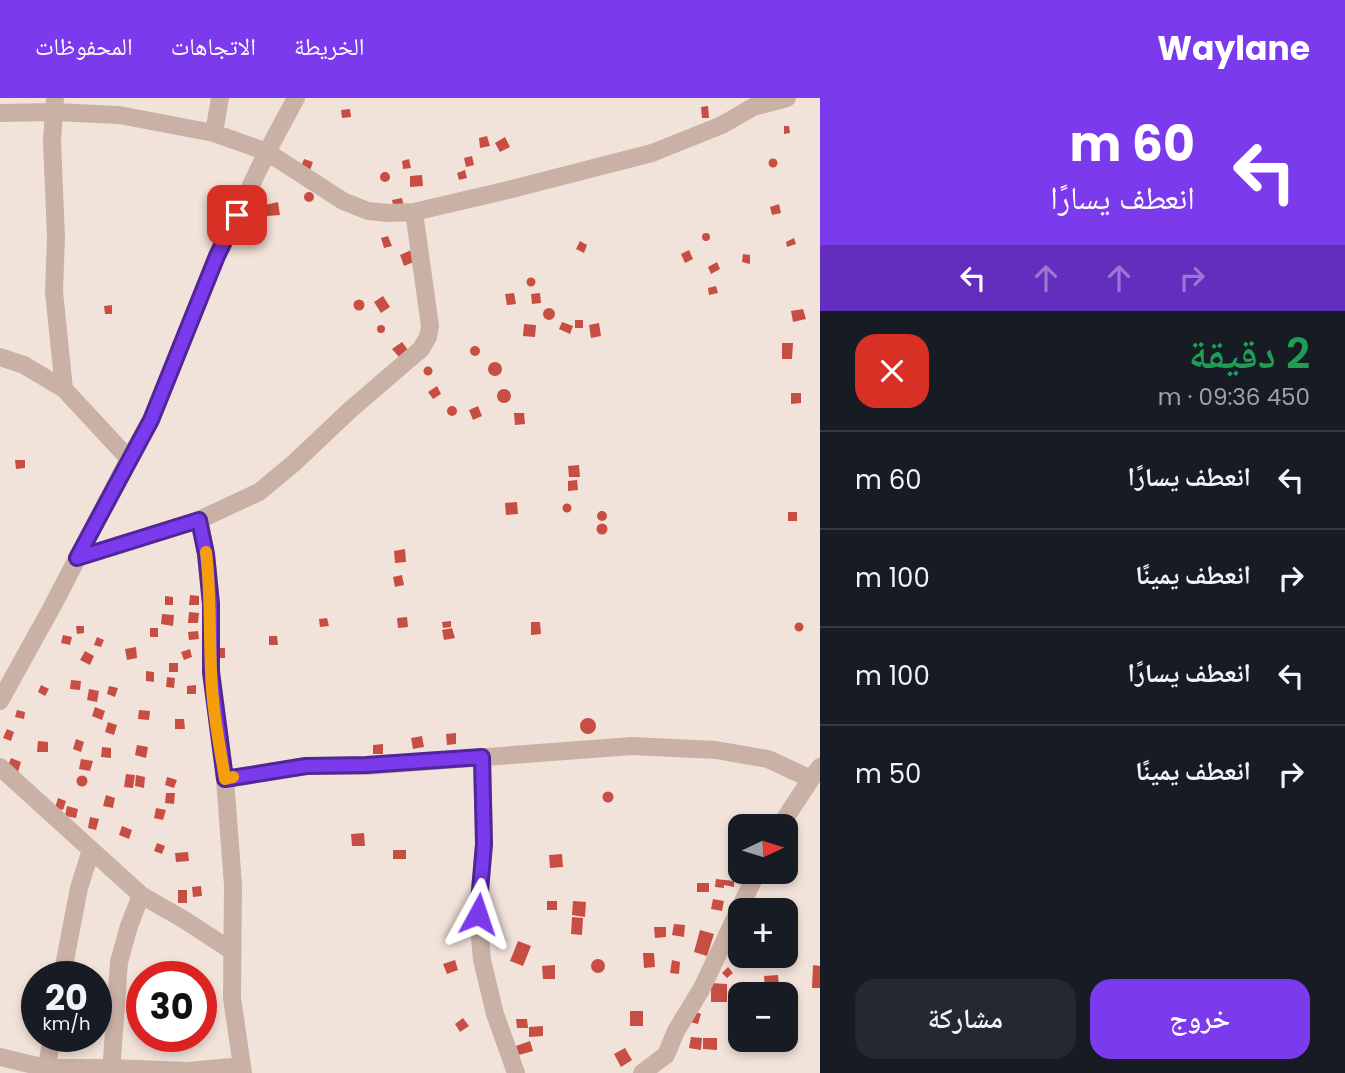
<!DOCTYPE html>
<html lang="ar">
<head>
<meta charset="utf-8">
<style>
  :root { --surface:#171b24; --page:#242831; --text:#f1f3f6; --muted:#9ea1a6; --line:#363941; --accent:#7c3aed }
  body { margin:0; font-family:Poppins,"Noto Naskh Arabic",sans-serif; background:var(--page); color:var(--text); direction:rtl; height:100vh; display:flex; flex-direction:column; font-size:26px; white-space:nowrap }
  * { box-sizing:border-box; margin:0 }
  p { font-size:23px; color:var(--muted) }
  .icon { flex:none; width:38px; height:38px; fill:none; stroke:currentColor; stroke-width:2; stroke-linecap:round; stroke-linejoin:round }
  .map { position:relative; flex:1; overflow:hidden; direction:ltr }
  .sheet { display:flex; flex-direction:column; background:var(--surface); width:525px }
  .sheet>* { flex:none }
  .banner { background:#7c3aed; color:#fff; overflow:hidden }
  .needle { width:46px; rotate:86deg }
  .fabs { position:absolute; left:728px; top:716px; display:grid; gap:14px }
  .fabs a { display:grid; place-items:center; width:70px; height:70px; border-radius:14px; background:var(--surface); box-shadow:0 4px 10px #0003; font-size:35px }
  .speed { position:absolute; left:21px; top:863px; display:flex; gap:14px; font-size:35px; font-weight:700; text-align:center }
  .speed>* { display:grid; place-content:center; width:91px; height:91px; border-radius:50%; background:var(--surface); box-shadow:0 4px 10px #0003; line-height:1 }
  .speed small { font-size:18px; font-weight:400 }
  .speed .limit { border:10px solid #d22; background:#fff; color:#111 }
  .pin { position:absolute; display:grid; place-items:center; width:60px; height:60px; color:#fff; margin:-30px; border-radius:14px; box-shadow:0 4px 10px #0006 }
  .me { position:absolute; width:77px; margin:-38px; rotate:5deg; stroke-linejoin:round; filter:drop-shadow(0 0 5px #0008) }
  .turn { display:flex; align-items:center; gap:24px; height:147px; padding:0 35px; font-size:32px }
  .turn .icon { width:91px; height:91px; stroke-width:2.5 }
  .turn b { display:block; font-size:49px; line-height:60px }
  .lanes { display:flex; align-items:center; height:66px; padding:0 35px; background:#0003; justify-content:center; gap:35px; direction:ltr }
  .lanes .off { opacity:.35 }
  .round { display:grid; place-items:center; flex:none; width:74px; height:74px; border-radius:21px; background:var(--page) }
  .headline { display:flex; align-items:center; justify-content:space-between; height:119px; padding:0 35px }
  h1 { font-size:42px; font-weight:600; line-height:52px; color:#1e9e55 }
  .primary-button { display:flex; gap:14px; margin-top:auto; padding:14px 35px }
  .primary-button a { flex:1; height:80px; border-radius:21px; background:var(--accent); color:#fff; font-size:28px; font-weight:600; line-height:80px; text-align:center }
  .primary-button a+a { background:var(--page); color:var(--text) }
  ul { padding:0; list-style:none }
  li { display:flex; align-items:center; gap:21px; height:98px; padding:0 35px; border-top:2px solid var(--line) }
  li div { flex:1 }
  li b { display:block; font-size:26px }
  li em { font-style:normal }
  header { display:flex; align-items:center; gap:42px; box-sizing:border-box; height:98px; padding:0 35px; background:var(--accent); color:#fff }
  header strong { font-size:33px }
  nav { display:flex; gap:38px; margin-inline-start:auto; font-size:24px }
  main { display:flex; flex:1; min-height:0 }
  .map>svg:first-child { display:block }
</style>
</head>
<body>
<header>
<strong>Waylane</strong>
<nav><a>الخريطة</a><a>الاتجاهات</a><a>المحفوظات</a></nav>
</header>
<main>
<section class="sheet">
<div class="banner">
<div class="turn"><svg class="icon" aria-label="left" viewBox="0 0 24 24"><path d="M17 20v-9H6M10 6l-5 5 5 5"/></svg><div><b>60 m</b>انعطف يسارًا</div></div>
<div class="lanes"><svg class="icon" aria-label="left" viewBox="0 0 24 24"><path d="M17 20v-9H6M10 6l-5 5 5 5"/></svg><svg class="icon off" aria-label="ahead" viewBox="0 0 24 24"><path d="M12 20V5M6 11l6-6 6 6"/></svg><svg class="icon off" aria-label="ahead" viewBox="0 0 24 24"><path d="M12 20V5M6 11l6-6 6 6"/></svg><svg class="icon off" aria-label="right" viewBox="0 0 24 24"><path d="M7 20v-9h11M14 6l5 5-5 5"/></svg></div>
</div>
<div class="headline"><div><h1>2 دقيقة</h1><p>450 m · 09:36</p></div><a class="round" style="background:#d93025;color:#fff"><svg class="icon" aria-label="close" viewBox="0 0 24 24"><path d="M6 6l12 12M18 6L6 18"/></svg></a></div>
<ul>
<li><svg class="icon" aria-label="left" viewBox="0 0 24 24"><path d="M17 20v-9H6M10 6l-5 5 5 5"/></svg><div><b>انعطف يسارًا</b></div><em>60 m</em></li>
<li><svg class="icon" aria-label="right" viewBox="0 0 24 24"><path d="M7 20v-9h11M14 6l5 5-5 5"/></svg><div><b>انعطف يمينًا</b></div><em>100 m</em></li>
<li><svg class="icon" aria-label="left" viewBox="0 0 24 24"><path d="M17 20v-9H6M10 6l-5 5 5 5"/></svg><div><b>انعطف يسارًا</b></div><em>100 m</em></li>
<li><svg class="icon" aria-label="right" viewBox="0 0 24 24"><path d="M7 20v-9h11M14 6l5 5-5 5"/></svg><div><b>انعطف يمينًا</b></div><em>50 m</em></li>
</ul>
<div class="primary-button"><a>خروج</a><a>مشاركة</a></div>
</section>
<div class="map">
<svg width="820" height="975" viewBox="0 0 820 975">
  <rect width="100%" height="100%" fill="#f2e3da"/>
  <path fill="#c84d42" d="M708,8l1,12h-7l-1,-11z
    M350,11l1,8 -9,1 -1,-8z
    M784,28h5l1,7 -6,1z
    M487,38l3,10 -10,2 -1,-10z
    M505,39l5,10 -10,5 -5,-9z
    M472,58l2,9 -8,2 -2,-9z
    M768.5 65a4.5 4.5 0 1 1 9 0a4.5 4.5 0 1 1-9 0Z
    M304,61l9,3 -4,11 -9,-4z
    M409,61l2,9 -8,1 -1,-8z
    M465,72l2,8 -8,2 -2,-7z
    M380 79a5 5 0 1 1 10 0a5 5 0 1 1-10 0Z
    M422,77l1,11 -13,1v-11z
    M304 99a5 5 0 1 1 10 0a5 5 0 1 1-10 0Z
    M402,100l2,9 -10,2 -2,-9z
    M278,104l2,13 -13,1 -2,-11z
    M779,106l2,9 -9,2 -2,-8z
    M702 139a4 4 0 1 1 8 0a4 4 0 1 1-8 0Z
    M388,138l4,10 -8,2 -3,-10z
    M794,140l2,6 -9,3 -1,-5z
    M580,143l7,4 -3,8 -8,-4z
    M411,152l5,11 -12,5 -4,-11z
    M689,152l4,9 -8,4 -4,-9z
    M743,156l7,1v9l-8,-2z
    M717,164l3,7 -9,5 -3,-7z
    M526.5 184a4.5 4.5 0 1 1 9 0a4.5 4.5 0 1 1-9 0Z
    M716,188l2,7 -9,2 -1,-7z
    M514,195l2,11 -9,1 -2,-11z
    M540,195l1,10 -9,1 -1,-10z
    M383,198l7,11 -9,6 -7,-11z
    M353.5 207a5.5 5.5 0 1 1 11 0a5.5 5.5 0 1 1-11 0Z
    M112,207v9h-7l-1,-8z
    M543 216a6 6 0 1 1 12 0a6 6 0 1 1-12 0Z
    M803,211l3,10 -13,3 -2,-11z
    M575,222h8v8h-8z
    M562,224l11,4 -3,8 -11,-5z
    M599,225l2,13 -10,2 -2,-13z
    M524,226l12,1 -1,12 -12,-1z
    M377 231a4 4 0 1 1 8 0a4 4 0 1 1-8 0Z
    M402,244l6,8 -9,7 -7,-8z
    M782,245h11l-1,16h-10z
    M470 253a5 5 0 1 1 10 0a5 5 0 1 1-10 0Z
    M488 271a7 7 0 1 1 14 0a7 7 0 1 1-14 0Z
    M423.5 273a4.5 4.5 0 1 1 9 0a4.5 4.5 0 1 1-9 0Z
    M437,288l4,8 -8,5 -5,-7z
    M497 298a7 7 0 1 1 14 0a7 7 0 1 1-14 0Z
    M791,295h10v10l-10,1z
    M478,308l4,10 -9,4 -4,-10z
    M447 313a5 5 0 1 1 10 0a5 5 0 1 1-10 0Z
    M514,315h10l1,11 -10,1z
    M15,362h10v8l-9,1z
    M579,367l1,12h-11l-1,-11z
    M577,382l1,10 -10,1v-10z
    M517,404l1,12 -12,1 -1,-12z
    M562.5 410a4.5 4.5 0 1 1 9 0a4.5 4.5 0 1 1-9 0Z
    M597 418a5 5 0 1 1 10 0a5 5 0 1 1-10 0Z
    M788,414h9v9h-9z
    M596.5 431a5.5 5.5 0 1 1 11 0a5.5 5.5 0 1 1-11 0Z
    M405,451l1,13 -11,1 -1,-12z
    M402,477l2,10 -9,2 -2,-10z
    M190,497l9,1v9h-10z
    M165,498l8,1v8h-8z
    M189,514l10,1 -1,10h-10z
    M162,516l12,1 -1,11 -12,-2z
    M407,519l1,10 -10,1 -1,-10z
    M327,520l2,8 -9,1 -1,-8z
    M451,523v6l-8,1 -1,-6z
    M531,524h9l1,12 -10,1z
    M794.5 529a4.5 4.5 0 1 1 9 0a4.5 4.5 0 1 1-9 0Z
    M76,528h8v7l-7,1z
    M150,530h8v9h-8z
    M452,530l3,10 -11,2 -2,-10z
    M198,533l1,8 -10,1 -1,-8z
    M63,537l9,2 -2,8 -9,-2z
    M269,538h8l1,9h-9z
    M97,539l7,3 -3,7 -7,-2z
    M136,549l1,11 -10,2 -2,-11z
    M216,550h9v10h-9z
    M190,551l2,8 -8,3 -3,-8z
    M85,553l9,5 -4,9 -10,-5z
    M169,565h9v9h-9z
    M146,573l8,1v10l-8,-1z
    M167,579l8,1 -1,10 -8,-1z
    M71,582l10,1 -1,9 -10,-1z
    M41,587l8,4 -4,7 -7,-4z
    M196,587v9h-9v-8z
    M109,588l9,2 -3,9 -8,-3z
    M89,591l10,2 -2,11 -10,-2z
    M95,609l10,4 -3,9 -10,-4z
    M17,612l8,2 -1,7 -9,-2z
    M139,612l11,1 -1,9 -11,-1z
    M580 628a8 8 0 1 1 16 0a8 8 0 1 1-16 0Z
    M175,621h9l1,10h-10z
    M108,624l9,3 -3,10 -9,-3z
    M7,631l7,3 -3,9 -8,-3z
    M456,635v11l-9,1 -1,-11z
    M422,638l2,11 -11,2 -2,-11z
    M76,641l8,3 -3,10 -8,-3z
    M38,643l10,1v10h-11z
    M383,646v10h-10v-9z
    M137,647l11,2 -2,11 -11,-3z
    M102,649l9,1v10l-10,-1z
    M11,660l10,4 -3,10 -11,-4z
    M81,661l12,2 -3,10 -11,-2z
    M126,676l9,1 -2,13 -9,-1z
    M136,677l9,2 -1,11 -9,-2z
    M76.5 683a5.5 5.5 0 1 1 11 0a5.5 5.5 0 1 1-11 0Z
    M167,679l10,3 -3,8 -9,-3z
    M602.5 699a5.5 5.5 0 1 1 11 0a5.5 5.5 0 1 1-11 0Z
    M166,695h9l-1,11 -9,-1z
    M106,697l9,3 -2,10 -10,-2z
    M58,700l8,3 -3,9 -8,-2z
    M67,708l11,3 -2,9 -11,-2z
    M156,710l10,2 -3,10 -9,-2z
    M90,719l9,2 -3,11 -8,-2z
    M122,728l10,4 -3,9 -10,-4z
    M364,735l1,13h-13l-1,-12z
    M157,745l8,3 -3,8 -8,-3z
    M393,752h13v9h-13z
    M188,754l1,9 -13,1 -1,-9z
    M562,756l1,13 -13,1 -1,-13z
    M716,781l18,2v6l-10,-2v3l-9,-1z
    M697,785h12v9h-12z
    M201,788l1,10 -9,1 -1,-10z
    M178,792h9v13h-9z
    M713,801l11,2 -2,10 -11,-2z
    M547,803h10v9h-10z
    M573,803l13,1 -1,15 -13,-2z
    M572,819l11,1 -1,17 -11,-1z
    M674,826l11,1 -1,12 -12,-2z
    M654,829h12v10l-11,1z
    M700,832l14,4 -7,22 -13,-4z
    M796,842l1,12h-8l-1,-11z
    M518,843l13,5 -8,20 -13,-5z
    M643,855h11l1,14 -11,1z
    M591 868a7 7 0 1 1 14 0a7 7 0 1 1-14 0Z
    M455,862l3,10 -11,4 -4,-10z
    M672,862l8,2 -1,12 -9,-1z
    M555,867v14h-12l-1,-13z
    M813,867l7,1v22h-8z
    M728,869l5,6 -6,5 -5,-5z
    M778,877l1,12 -14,1 -1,-12z
    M711,885l16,1v18h-16z
    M761,886v9h-7l-1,-8z
    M729,891h10v15l-11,1z
    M796,893l2,9h-7l-1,-8z
    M630,913h13v15h-13z
    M694,913l7,3 -3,10 -8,-2z
    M463,920l6,8 -9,6 -5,-8z
    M516,921h11l1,9h-11z
    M731,924l9,2v15l-12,-3z
    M543,928v10l-14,1v-10z
    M691,939l11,1 -1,12 -12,-2z
    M703,940h14v12l-14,-1z
    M530,943l3,10 -14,4 -3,-9z
    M625,950l7,12 -11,7 -7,-13z"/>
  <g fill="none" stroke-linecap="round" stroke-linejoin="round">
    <path stroke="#cab1a6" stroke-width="18" d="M55,0l-3,43 4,96 -2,55 10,97
      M0,15l54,-1 65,3 95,18 53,19 76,49 25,10 21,2 25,-1 94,-22 144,-37 70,-28 31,-18 34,-9
      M214,35l6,-35
      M0,259l24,8 40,24 65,70
      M199,422l7,34 5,50v68l14,107 8,106 -1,113 11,75
      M77,460l122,-38 60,-28 35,-29 56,-53 71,-61 7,-12 2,-11 -16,-114
      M0,603l52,-94 77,-148 22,-39 66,-164 50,-104 29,-54
      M482,659l2,87 -6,70 4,46 13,54 21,59
      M0,669l141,128 42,24 49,32
      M225,681l81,-13h60l266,-20 84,4 52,9 43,20
      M780,728l31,-47 9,-12
      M62,878l17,-88 12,-38
      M0,959l46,11h66l76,3 54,-5
      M46,975l6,-37
      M111,975l8,-111 10,-36 12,-31
      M642,975l24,-18 10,-24 26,-43 55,-116"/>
  </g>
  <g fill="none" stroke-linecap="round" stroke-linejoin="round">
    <g stroke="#51269a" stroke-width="18">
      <path id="route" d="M237,117l-20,41 -66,164 -74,138 122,-38 7,34 5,50v68l14,107 81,-13 60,-1 116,-8 2,87 -6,70"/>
    </g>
    <use href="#route" stroke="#7c3aed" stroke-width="12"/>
    <path stroke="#f59e0b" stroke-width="12" d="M206,454c5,40 3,79 5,119 1,36 8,72 14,108l8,-2"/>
  </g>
</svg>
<div class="fabs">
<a><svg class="needle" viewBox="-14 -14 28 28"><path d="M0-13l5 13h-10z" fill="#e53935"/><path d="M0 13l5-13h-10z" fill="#9ea1a6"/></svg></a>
<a>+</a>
<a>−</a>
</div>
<div class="speed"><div>20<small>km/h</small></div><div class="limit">30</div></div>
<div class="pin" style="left:237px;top:117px;background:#d93025"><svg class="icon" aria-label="arrive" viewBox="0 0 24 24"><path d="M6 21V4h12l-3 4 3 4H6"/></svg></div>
<svg class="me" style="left:478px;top:816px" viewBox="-20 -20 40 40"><path d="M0-17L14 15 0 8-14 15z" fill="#7c3aed" stroke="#fff" stroke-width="4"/></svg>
</div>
</main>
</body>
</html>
